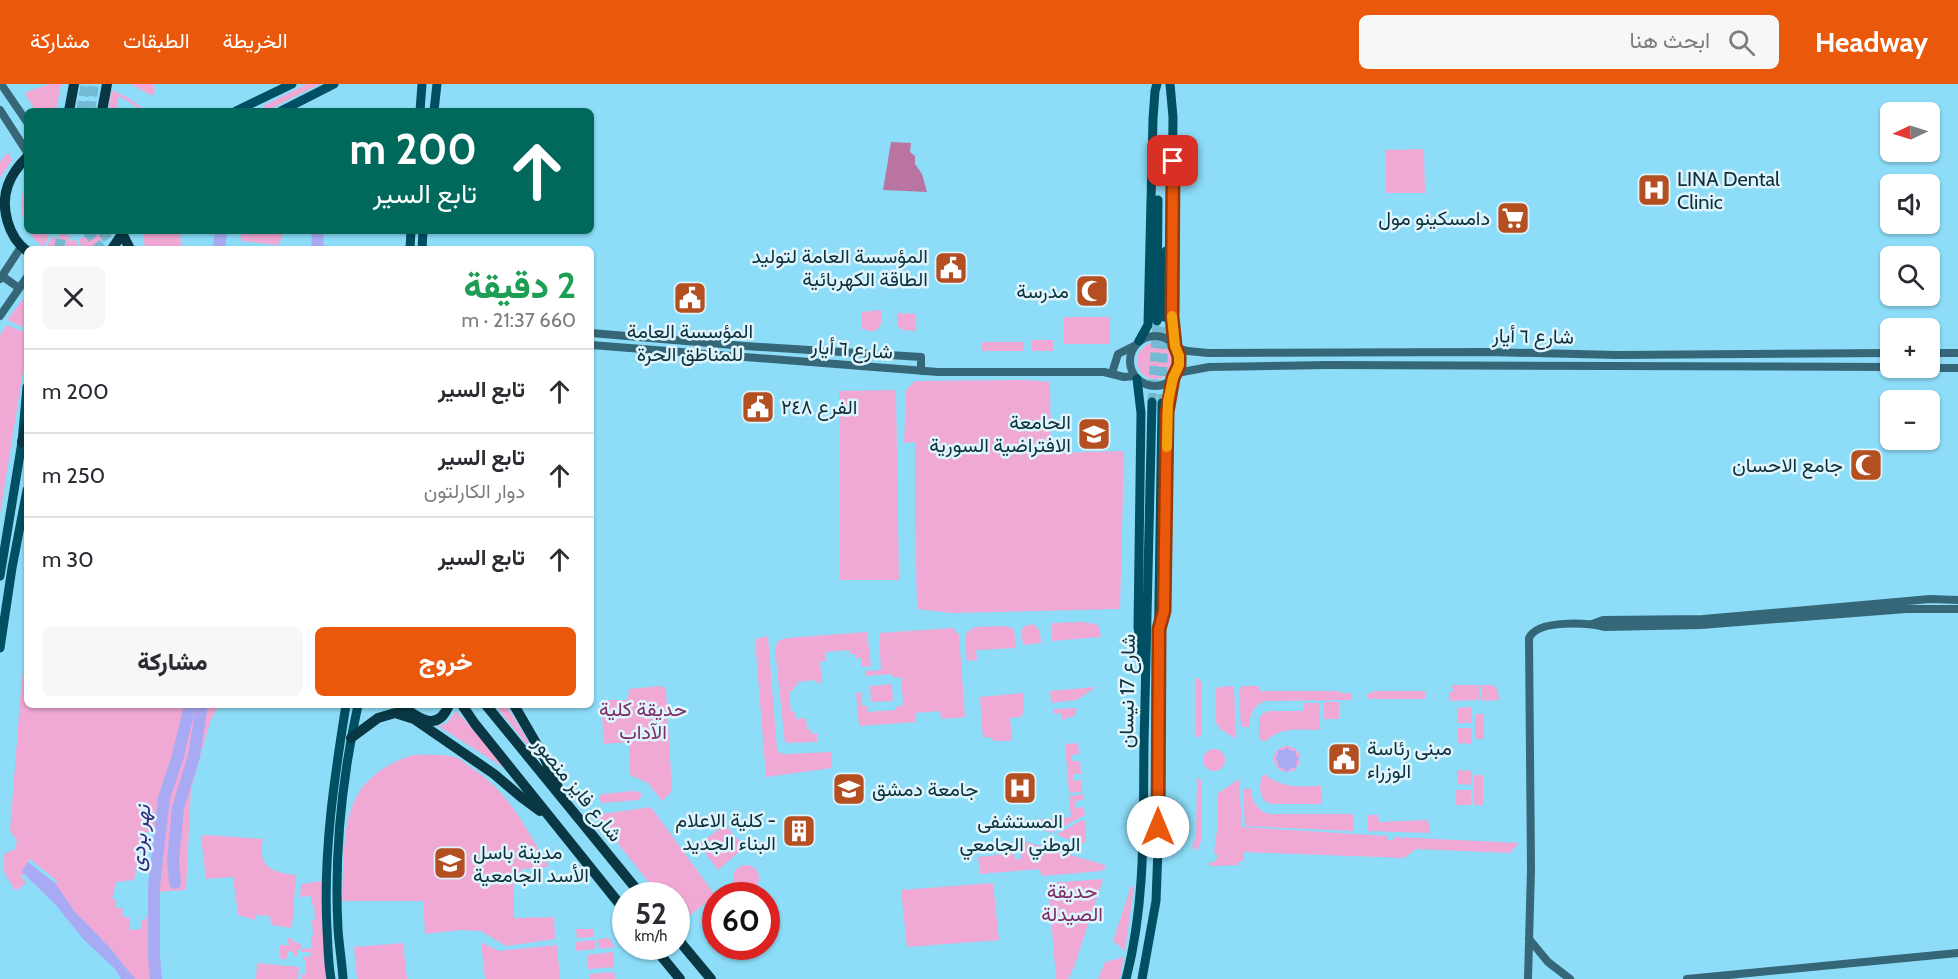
<!DOCTYPE html>
<html lang="ar">
<head>
<meta charset="utf-8">
<style>
  :root { --surface:#fff; --page:#f7f7f7; --text:#2b2b33; --muted:#7c7c81; --line:#e1e1e2; --accent:#ea580c }
  body { margin:0; font-family:Cabin,Vazirmatn,sans-serif; background:var(--page); color:var(--text); direction:rtl; height:100vh; display:flex; flex-direction:column; font-size:22px; white-space:nowrap }
  * { box-sizing:border-box; margin:0 }
  p { font-size:20px; color:var(--muted) }
  .icon { flex:none; width:33px; height:33px; fill:none; stroke:currentColor; stroke-width:2; stroke-linecap:round; stroke-linejoin:round }
  .map { position:relative; flex:1; overflow:hidden; direction:ltr }
  .drawer { position:absolute; left:24px; top:162px; width:570px; height:462px; display:flex; flex-direction:column; background:var(--surface); border-radius:9px; box-shadow:0 2px 4px #0004; direction:rtl }
  .drawer>* { flex:none }
  .guide { position:absolute; left:24px; top:24px; width:570px; height:126px; border-radius:9px; box-shadow:0 2px 4px #0004; direction:rtl; background:#00695c; color:#fff; overflow:hidden }
  .needle { width:39px; rotate:266deg }
  .tools { position:absolute; left:1880px; top:18px; display:grid; gap:12px }
  .tools a { display:grid; place-items:center; width:60px; height:60px; border-radius:9px; background:var(--surface); box-shadow:0 2px 4px #0004; font-size:30px }
  .speed { position:absolute; left:612px; top:798px; display:flex; gap:12px; font-size:30px; font-weight:700; text-align:center }
  .speed>* { display:grid; place-content:center; width:78px; height:78px; border-radius:50%; background:var(--surface); box-shadow:0 2px 4px #0004; line-height:1 }
  .speed small { font-size:15px; font-weight:400 }
  .speed .limit { border:9px solid #d22; background:#fff; color:#111 }
  .pin { position:absolute; display:grid; place-items:center; width:51px; height:51px; color:#fff; margin:-26px; border-radius:12px; box-shadow:0 3px 9px #0006 }
  .me { position:absolute; width:66px; margin:-33px; rotate:0deg; stroke-linejoin:round; filter:drop-shadow(0 0 4px #0008) }
  .turn { display:flex; align-items:center; gap:21px; height:126px; padding:0 18px; font-size:27px }
  .turn .icon { width:78px; height:78px; stroke-width:2.5 }
  .turn b { display:block; font-size:42px; line-height:51px }
  .round { display:grid; place-items:center; flex:none; width:63px; height:63px; border-radius:9px; background:var(--page) }
  .head { display:flex; align-items:center; justify-content:space-between; height:102px; padding:0 18px }
  h1 { font-size:36px; font-weight:800; line-height:45px; color:#1e9e55 }
  .action { display:flex; gap:12px; margin-top:auto; padding:12px 18px }
  .action a { flex:1; height:69px; border-radius:9px; background:var(--accent); color:#fff; font-size:24px; font-weight:800; line-height:69px; text-align:center }
  .action a+a { background:var(--page); color:var(--text) }
  ul { padding:0; list-style:none }
  li { display:flex; align-items:center; gap:18px; height:84px; padding:0 18px; border-top:2px solid var(--line) }
  li div { flex:1 }
  li b { display:block; font-size:22px }
  li em { font-style:normal }
  header { display:flex; align-items:center; gap:36px; box-sizing:border-box; height:84px; padding:0 30px; background:var(--accent); color:#fff }
  header strong { font-size:28px }
  nav { display:flex; gap:33px; margin-inline-start:auto; font-size:21px }
  .search { width:420px; height:54px; background:var(--page); display:flex; align-items:center; gap:15px; box-sizing:border-box; padding:0 21px; border-radius:9px; color:var(--muted); font-size:22px }
  .map>svg:first-child { display:block }
</style>
</head>
<body>
<header>
<strong>Headway</strong>
<div class="search"><svg class="icon" aria-label="search" viewBox="0 0 24 24"><circle cx="10" cy="10" r="6"/><path d="M15 15l6 6"/></svg>ابحث هنا</div>
<nav><a>الخريطة</a><a>الطبقات</a><a>مشاركة</a></nav>
</header>
<div class="map">
<svg width="1958" height="895" viewBox="0 0 1958 895">
  <rect width="100%" height="100%" fill="#8dddf9"/>
  <path fill="#f0a9d5" d="M50,0h11l-5,27h-20l-11,-17 4,-3z
    M131,0h22l2,7 -3,5z
    M307,0h13l-54,27 -3,-5z
    M111,6l16,7 20,14h-4l-24,-15 -3,15h-7z
    M1424,65l1,44h-40v-43z
    M8,68l4,8 -12,18v-16z
    M26,99l1,32 -5,2 -1,-18z
    M28,147h15l6,5 -5,11 -9,-7z
    M54,147h20l1,3 -12,1 6,1 1,4 -3,1 9,-1 3,9 -33,-1 6,-11 6,2 1,-5z
    M94,147h15c-7,10 -15,18 -27,18l-3,-10 6,-2z
    M144,147l36,1 1,14 3,2 -38,1 -3,-10z
    M240,147h42v7l-4,7 -37,-4z
    M27,210v35l-20,-9z
    M881,226v14l-5,7h-9l-1,-2h-4l-1,-17z
    M897,229l18,1 1,17 -14,-1 -5,-5z
    M1064,233h46v27h-46z
    M7,241l20,8v14l-27,167v-179z
    M1032,256h21v11h-21z
    M982,258h42v9h-42z
    M1137 277a18 18 0 1 1 36 0a18 18 0 1 1-36 0Z
    M1025,296l25,2 1,71 73,-2 -4,158 -169,4 -34,-4 -2,-90v-77l-11,1 2,-53 9,-9z
    M896,306l3,190h-59l-1,-189z
    M1081,538l15,2 3,3 2,10 -49,4 -1,-18z
    M1033,540l7,7 1,12 -18,2 -2,-14 4,-5z
    M1006,542l8,3 2,19 -40,2 1,10 -10,1 -2,-23 2,-6 8,-5z
    M953,544l6,7 6,82 -24,2 -1,-8 -25,2 1,9 -57,4 -3,-33 5,-1 1,14h5l1,6 27,-2v-3l7,-1 1,-4 -2,-25 -8,1 -1,-4 -26,2v-5l15,-1 -2,-37z
    M867,548l4,34 -10,1v-9h-5l-1,-4h-5l-1,-4 -24,2 1,9 -6,1 2,21h-5l-1,-3 -19,2v4l-4,1 1,4h-5l2,21h4l1,7 10,-1 1,12h4l1,4 5,-1v9l-32,1 -10,-94 3,-8 9,-3z
    M768,552l9,114 2,3 6,1 46,-2 1,16 -66,9 -11,-138z
    M27,581v40h161c-11,42 -24,84 -34,126l-11,2 -9,47 -18,2 -4,17h3l1,9 6,-1 1,10h6l1,13 11,-1v-9h4v-3l9,-1 -3,33 1,30h-17l-25,-31 -36,-37 -19,-28 3,-1 -28,-23 -8,12 2,3 -3,2 5,7 -11,8 -12,-21 1,-16 11,-5 2,-9 -7,-9 12,-155z
    M1196,594h3l2,4v53l-5,3z
    M892,600l1,17 -22,1 -1,-16z
    M1452,601h27l1,15 -31,1v-9h4z
    M1481,601h12l5,6 1,9 -18,1z
    M661,602l5,3 6,102 -10,10 -14,-18 -18,-8 -1,-33 -25,2 -3,-44h27l1,-11z
    M1234,602l2,53 -16,-10 -4,-6v-34l3,-2z
    M1242,602h17l1,5h80l1,2h11v7l-87,1c-12,4 -15,13 -16,26h-8l-2,-36z
    M1096,603l-19,13 -26,3 -1,-12z
    M1373,607h53l-1,8h-57l-1,-6h6z
    M1023,609l1,20 -3,2v2l-11,1 2,23h-19l-1,-4 -9,1 -3,-41z
    M1324,618h15v17h-15z
    M1304,619h16v27c-20,0 -39,-4 -54,11l-7,-1v-18l2,-7 7,-4h36z
    M194,621h25l-9,17 -19,67 -5,101 -30,2 8,-69 4,-25z
    M495,621h11l35,57z
    M1472,623v16h-14l-1,-15z
    M1077,624l-2,7 -13,5v-7l-9,1v-5z
    M456,627l58,63 -76,-48 9,-3z
    M1475,630h9v25h-9z
    M1457,644h15v16l-15,-1z
    M1078,659l1,11 -8,1 1,6h8l1,13h-8l1,7 7,-1 1,12 -13,1 -4,-49z
    M1274 675a13 13 0 1 1 26 0a13 13 0 1 1-26 0Z
    M1203 676a11 11 0 1 1 22 0a11 11 0 1 1-22 0Z
    M413,671c13,-1 29,-1 42,2 6,2 10,6 15,10 39,24 56,62 79,100l-27,2v10l-9,1 1,38 40,-1 1,22 -49,7 -25,-15 -21,-1 -35,4 -2,-33h-81c4,-67 -6,-121 71,-146z
    M1457,686l15,1v14l-15,-1z
    M1265,690c16,15 36,12 56,12l1,18h-50l-6,-2c-7,-6 -7,-18 -4,-26z
    M1474,691h9v30h-9z
    M1197,693l4,3v61l-4,10 -5,-4 4,-12z
    M1239,695l3,48 145,9v4h6l1,-3 125,6 -9,10 -94,-4 -12,9 -161,-6 1,9 -6,1 1,3 -29,1v-4h5l3,-6 -4,-4 3,-22v-36z
    M1243,705h8c1,13 5,20 18,25h84v17l-108,-5z
    M1456,706h15v15h-15z
    M633,707l7,1 2,4 -4,4 -36,3 -3,-5 3,-4z
    M1083,710v6l-7,1v7l8,-1 1,8 -34,18 -31,-12 51,-4 -2,-21z
    M651,723l64,88 -34,28 -4,-6 -1,-21 -17,-1 -64,-80z
    M1367,731h11l1,7 49,-2 2,13 -62,-2z
    M1082,736l3,1 1,19 -2,4 -25,-8 -2,-2z
    M725,740l16,19v7l-23,20 -19,-25z
    M207,751l56,4c-6,28 9,34 33,36l-4,53 -21,-3 -1,-9 -15,-1v5l-17,-5 -5,-38 -27,2 -5,-43z
    M1019,756l86,25 1,3 -5,3 -58,5 -5,-7 -58,5 -2,-17 36,-4 1,6h6l-1,-12h-3z
    M733 794a13 13 0 1 1 26 0a13 13 0 1 1-26 0Z
    M1103,795l-29,88 -6,12h-12l-8,-96z
    M322,797l1,58 5,40h-26v-5h4v-13l-3,-1v-3l8,-1 -1,-4h-8l-2,-3h-3l1,7h-4l-1,-4 -5,-1 -2,9 -7,-2 1,-13h9l-2,-7h5l1,4 7,1 2,6 9,-1v-11l2,-1 -1,-16h3l-1,-15h-3v-9l-11,1 1,-13z
    M993,799l6,57 -92,7 -6,-57z
    M1131,802h3l-9,65 -12,-10z
    M576,845h17l1,8 -17,1z
    M609,854l6,9 -16,2 -1,-10z
    M595,856l1,9 -20,2 -1,-9z
    M481,858l18,9 58,-6 3,34h-75z
    M403,859l4,36h-50l-3,-32z
    M613,868l1,15 -26,2 -1,-14z
    M1124,873l-4,22h-22l7,-17z
    M257,879l42,4 -1,12h-42z
    M614,888l1,7h-26v-5z"/>
  <path fill="#ba74a1" d="M891,58l20,1 -1,9 5,4v8l7,10 5,18 -44,-2z"/>
  <path fill="#a8abf4" d="M1287,663l4,4h5v5l3,3 -3,3 1,5 -6,1 -4,4 -4,-4h-4l-1,-6 -3,-3 3,-3v-6h6z
    M28,778l27,21 19,28 36,37 25,31h-14l-6,-10 -32,-30 -28,-35 -33,-32z"/>
  <g fill="none" stroke-linecap="round" stroke-linejoin="round">
    <path stroke="#a8abf4" stroke-width="12" d="M219,165l2,-18
      M317,165l1,-18
      M175,799l-2,-23 5,-52 16,-52 8,-51
      M156,895l-2,-24v-69l10,-88 14,-42 12,-51"/>
    <path stroke="#74bad3" stroke-width="9" stroke-dasharray="9 4.5" stroke-linecap="butt" d="M1152,318l5,-81
      M1162,319l2,-86"/>
    <path stroke="#74bad3" stroke-width="10" stroke-dasharray="10 5" stroke-linecap="butt" d="M81,27l5,-27
      M90,27l4,-27
      M87,147l14,18
      M102,147l13,18
      M59,165l3,-18"/>
    <path stroke="#366778" stroke-width="8" d="M1,0l26,38
      M0,26l27,42
      M2,192l17,12
      M0,195l21,-32
      M0,232l27,-39
      M591,249l154,13 176,11v14
      M1130 277a25 25 0 1 1 50 0a25 25 0 1 1-50 0Z
      M591,261l347,27h166l20,5 11,-1
      M1177,264l11,3 20,2 280,-1 130,3 272,-2
      M1929,269h29
      M1906,284h52
      M1112,289l6,-19 16,-8
      M1177,289l32,-6 118,-2 563,2
      M1592,540l11,-4 100,-1 227,-20 28,1
      M1529,855l19,23 22,17
      M1528,895l3,-110 -2,-231c9,-19 58,-15 76,-11l96,-2 205,-16h52
      M1687,895l271,-26"/>
    <path stroke="#004f62" stroke-width="9" d="M1170,0l3,33 -2,200 4,29
      M236,27l56,-27
      M281,27l53,-27
      M420,27l2,-27
      M434,27l3,-27
      M410,165l1,-18
      M422,165l1,-18
      M1164,233l2,-66
      M1157,237l1,-121
      M1139,257l9,-16 5,-206 2,-28 2,-7
      M1137,295l4,34 -3,214 4,28
      M1167,328l6,-33
      M0,492l22,-134 5,-55
      M0,564l12,-80 15,-78
      M331,895c-3,-16 -3,-34 -4,-50 -4,-76 7,-149 19,-224
      M343,895c-1,-17 -4,-34 -5,-50 -4,-75 4,-151 20,-224
      M1126,895c20,-77 17,-157 18,-235 3,-114 5,-228 8,-342
      M1142,895l14,-78 2,-52v-182l4,-264"/>
    <path stroke="#093744" stroke-width="10" d="M69,27l5,-27
      M102,27l5,-27
      M27,73c-8,8 -15,17 -19,28 -8,22 0,52 19,66
      M123,151l7,14
      M112,165l12,-18
      M22,358l5,-17
      M400,621c18,12 37,29 49,0
      M462,621l13,19 151,188
      M486,621l156,191
      M514,621l30,52 14,30
      M351,654l27,-20 17,-5 19,6 80,55 27,23 19,14
      M676,853l35,42
      M653,862l27,33"/>
  </g>
  <g fill="none" stroke-linecap="round" stroke-linejoin="round">
    <g stroke="#983908" stroke-width="15">
      <path id="route" d="M1158,743l1,-198 5,-18 3,-199 6,-34 6,-13v-9l-4,-10 -3,-29 1,-156"/>
    </g>
    <use href="#route" stroke="#ea580c" stroke-width="10"/>
    <path stroke="#f59e0b" stroke-width="10" d="M1167,363l1,-46 5,-23 6,-13v-9l-4,-10 -3,-30"/>
  </g>
  <defs>
    <g id="hospital-square" transform="scale(1.725)"><rect x="-9" y="-9" width="18" height="18" rx="4" fill="#b44f22" stroke="#def5fd"/><path d="M-5-5h3v3.5h4V-5h3V5h-3V1.5h-4V5h-3Z" fill="#fff"/></g>
    <g id="supermarket-square" transform="scale(1.725)"><rect x="-9" y="-9" width="18" height="18" rx="4" fill="#b44f22" stroke="#def5fd"/><path d="M-6-5.5h2.5l.6 2H6L4.5 2H-2.5L-4.4-4H-6ZM-1.5 3.2a1.3 1.3 0 1 0 .1 0ZM3 3.2a1.3 1.3 0 1 0 .1 0Z" fill="#fff"/></g>
    <g id="civic-square" transform="scale(1.725)"><rect x="-9" y="-9" width="18" height="18" rx="4" fill="#b44f22" stroke="#def5fd"/><path d="M-.6-6.5H3V-4.5H.6V-3L4-1V1h2V6H-6V1h2V-1L-.6-3ZM-1.2 2.5V6h2.4V2.5Z" fill="#fff"/></g>
    <g id="mosque-square" transform="scale(1.725)"><rect x="-9" y="-9" width="18" height="18" rx="4" fill="#b44f22" stroke="#def5fd"/><path d="M3.5-4.9A6 6 0 1 0 3.5 4.9A5 5 0 1 1 3.5-4.9Z" fill="#fff"/></g>
    <g id="university-square" transform="scale(1.725)"><rect x="-9" y="-9" width="18" height="18" rx="4" fill="#b44f22" stroke="#def5fd"/><path d="M0-5L7-2L0 1L-7-2ZM-4 1L0 2.5L4 1V4Q0 6-4 4Z" fill="#fff"/></g>
    <g id="building-square" transform="scale(1.725)"><rect x="-9" y="-9" width="18" height="18" rx="4" fill="#b44f22" stroke="#def5fd"/><path d="M-4-6H4V6H1V3H-1V6H-4ZM-2.5-4.3h1.7v1.8h-1.7ZM.8-4.3h1.7v1.8H.8ZM-2.5-1h1.7V.8h-1.7ZM.8-1h1.7V.8H.8Z" fill="#fff"/></g>
  </defs>
  <g fill-rule="evenodd">
    <use href="#hospital-square" x="1654" y="106"/>
    <use href="#supermarket-square" x="1513" y="134"/>
    <use href="#civic-square" x="951" y="184"/>
    <use href="#mosque-square" x="1092" y="207"/>
    <use href="#civic-square" x="690" y="214"/>
    <use href="#civic-square" x="758" y="323"/>
    <use href="#university-square" x="1094" y="350"/>
    <use href="#mosque-square" x="1866" y="381"/>
    <use href="#civic-square" x="1344" y="675"/>
    <use href="#hospital-square" x="1020" y="704"/>
    <use href="#university-square" x="849" y="705"/>
    <use href="#building-square" x="799" y="747"/>
    <use href="#university-square" x="450" y="779"/>
  </g>
  <g text-anchor="middle" stroke-width="5" stroke-linejoin="round" paint-order="stroke">
    <g font-size="20" fill="#0e303b" stroke="#def5fd" text-anchor="end">
      <text x="1677" y="102" text-anchor="start">LINA Dental<tspan x="1677" dy="23">Clinic</tspan></text>
      <text x="1490" y="141">دامسكينو مول</text>
      <text x="928" y="179">المؤسسة العامة لتوليد<tspan x="928" dy="23">الطاقة الكهربائية</tspan></text>
      <text x="1069" y="214">مدرسة</text>
      <text x="690" y="254" text-anchor="middle">المؤسسة العامة<tspan x="690" dy="23">للمناطق الحرة</tspan></text>
      <text x="781" y="330" text-anchor="start">الفرع ٢٤٨</text>
      <text x="1071" y="345">الحامعة<tspan x="1071" dy="23">الافتراضية السورية</tspan></text>
      <text x="1843" y="388">جامع الاحسان</text>
      <text x="1367" y="671" text-anchor="start">مبنى رئاسة<tspan x="1367" dy="23">الوزراء</tspan></text>
      <text x="872" y="712" text-anchor="start">جامعة دمشق</text>
      <text x="776" y="743">كلية الاعلام -<tspan x="776" dy="23">البناء الجديد</tspan></text>
      <text x="1020" y="744" text-anchor="middle">المستشفى<tspan x="1020" dy="23">الوطني الجامعي</tspan></text>
      <text x="473" y="775" text-anchor="start">مدينة باسل<tspan x="473" dy="23">الأسد الجامعية</tspan></text>
    </g>
    <g font-size="20" fill="#0e303b" stroke="#def5fd">
      <text transform="translate(1533 252) rotate(1)" y="7">شارع ٦ أيار</text>
      <text transform="translate(852 265) rotate(4)" y="7">شارع ٦ أيار</text>
      <text transform="translate(1127 607) rotate(-89)" y="7">شارع 17 نيسان</text>
      <text transform="translate(578 705) rotate(51)" y="7">شارع فايز منصور</text>
    </g>
    <g font-size="20" fill="#7e2a64" stroke="#def5fd">
      <text x="643" y="632">حديقة كلية<tspan x="643" dy="23">الآداب</tspan></text>
      <text x="1072" y="814">حديقة<tspan x="1072" dy="23">الصيدلة</tspan></text>
    </g>
    <g font-size="21" font-style="italic" fill="#32287b" stroke="#def5fd">
      <text transform="translate(140 754) rotate(-84)" y="7">نهر بردى</text>
    </g>
  </g>
</svg>
<div class="tools">
<a><svg class="needle" viewBox="-14 -14 28 28"><path d="M0-13l5 13h-10z" fill="#e53935"/><path d="M0 13l5-13h-10z" fill="#7c7c81"/></svg></a>
<a><svg class="icon" aria-label="sound" viewBox="0 0 24 24"><path d="M4 9h4l5-4v14l-5-4H4zM17 9q2 3 0 6"/></svg></a>
<a><svg class="icon" aria-label="search" viewBox="0 0 24 24"><circle cx="10" cy="10" r="6"/><path d="M15 15l6 6"/></svg></a>
<a>+</a>
<a>−</a>
</div>
<div class="speed"><div>52<small>km/h</small></div><div class="limit">60</div></div>
<div class="pin" style="left:1173px;top:77px;background:#d93025"><svg class="icon" aria-label="arrive" viewBox="0 0 24 24"><path d="M6 21V4h12l-3 4 3 4H6"/></svg></div>
<svg class="me" style="left:1158px;top:743px" viewBox="-20 -20 40 40"><circle r="19" fill="#fff"/><path d="M0-13L10 11 0 6-10 11z" fill="#ea580c"/></svg>
<div class="guide">
<div class="turn"><svg class="icon" aria-label="ahead" viewBox="0 0 24 24"><path d="M12 20V5M6 11l6-6 6 6"/></svg><div><b>200 m</b>تابع السير</div></div>
</div>
<section class="drawer">
<div class="head"><div><h1>2 دقيقة</h1><p>660 m · 21:37</p></div><a class="round"><svg class="icon" aria-label="close" viewBox="0 0 24 24"><path d="M6 6l12 12M18 6L6 18"/></svg></a></div>
<ul>
<li><svg class="icon" aria-label="ahead" viewBox="0 0 24 24"><path d="M12 20V5M6 11l6-6 6 6"/></svg><div><b>تابع السير</b></div><em>200 m</em></li>
<li><svg class="icon" aria-label="ahead" viewBox="0 0 24 24"><path d="M12 20V5M6 11l6-6 6 6"/></svg><div><b>تابع السير</b><p>دوار الكارلتون</p></div><em>250 m</em></li>
<li><svg class="icon" aria-label="ahead" viewBox="0 0 24 24"><path d="M12 20V5M6 11l6-6 6 6"/></svg><div><b>تابع السير</b></div><em>30 m</em></li>
</ul>
<div class="action"><a>خروج</a><a>مشاركة</a></div>
</section>
</div>
</body>
</html>
